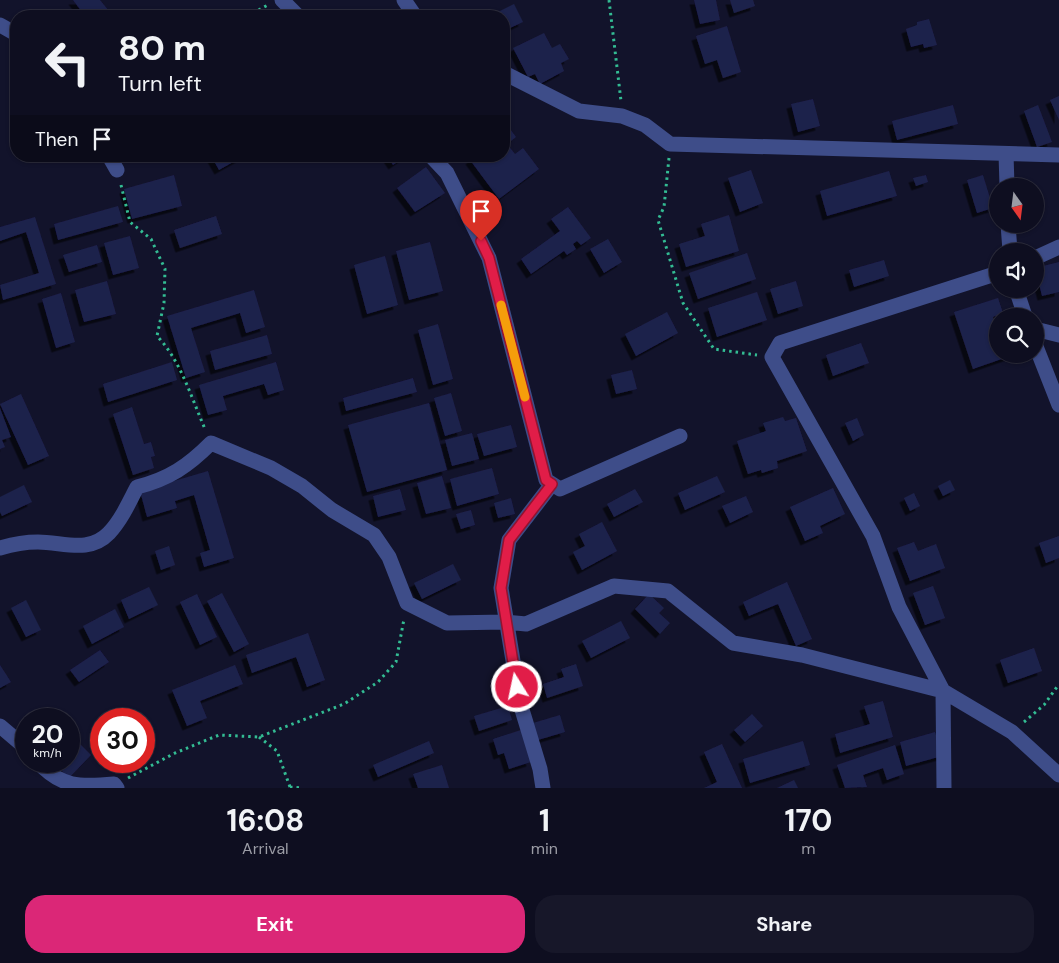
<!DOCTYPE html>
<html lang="en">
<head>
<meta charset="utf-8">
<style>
  :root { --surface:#0e0e20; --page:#171729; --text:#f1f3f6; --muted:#9b9ca5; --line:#2e2e3e; --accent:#db2777 }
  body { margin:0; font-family:"DM Sans",sans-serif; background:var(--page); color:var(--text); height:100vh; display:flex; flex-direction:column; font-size:19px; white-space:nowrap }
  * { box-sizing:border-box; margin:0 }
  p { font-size:16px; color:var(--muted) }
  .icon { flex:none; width:28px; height:28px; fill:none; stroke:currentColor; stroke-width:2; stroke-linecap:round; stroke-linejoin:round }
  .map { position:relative; height:788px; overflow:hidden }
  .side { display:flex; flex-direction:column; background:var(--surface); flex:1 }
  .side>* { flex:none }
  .top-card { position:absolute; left:10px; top:10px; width:500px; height:152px; border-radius:20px; box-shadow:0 1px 4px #0004,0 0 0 1px var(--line); background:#0e0e20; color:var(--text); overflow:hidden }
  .needle { width:32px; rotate:166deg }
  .tools { position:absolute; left:989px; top:178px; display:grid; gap:10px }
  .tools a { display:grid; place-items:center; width:55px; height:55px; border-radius:50%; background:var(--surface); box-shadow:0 1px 4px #0004,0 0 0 1px var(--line); font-size:25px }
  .speed { position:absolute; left:15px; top:708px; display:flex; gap:10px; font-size:25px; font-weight:700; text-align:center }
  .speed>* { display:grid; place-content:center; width:65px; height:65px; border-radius:50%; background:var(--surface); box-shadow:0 1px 4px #0004,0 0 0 1px var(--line); line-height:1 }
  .speed small { font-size:12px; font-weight:400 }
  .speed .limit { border:8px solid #d22; background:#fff; color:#111 }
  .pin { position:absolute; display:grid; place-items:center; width:42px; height:42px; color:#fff; margin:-51px -21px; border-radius:50% 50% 50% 0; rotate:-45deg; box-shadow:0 0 5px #0007 }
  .pin .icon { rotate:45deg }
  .me { position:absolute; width:55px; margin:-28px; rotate:350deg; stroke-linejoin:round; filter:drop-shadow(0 0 4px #0008) }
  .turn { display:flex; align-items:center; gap:18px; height:105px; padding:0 25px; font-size:22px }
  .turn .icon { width:65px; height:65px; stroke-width:2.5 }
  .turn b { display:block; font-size:35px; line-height:42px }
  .then { display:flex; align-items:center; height:48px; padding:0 25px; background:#0003; gap:10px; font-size:19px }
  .eta { display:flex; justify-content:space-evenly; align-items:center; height:85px; text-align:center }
  .eta b { font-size:30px; font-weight:700; line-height:35px }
  .button { display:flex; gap:10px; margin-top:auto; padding:10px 25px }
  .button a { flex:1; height:58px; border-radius:20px; background:var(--accent); color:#fff; font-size:20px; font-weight:700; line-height:58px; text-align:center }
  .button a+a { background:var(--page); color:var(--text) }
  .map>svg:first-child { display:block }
</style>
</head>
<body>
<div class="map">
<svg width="1059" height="788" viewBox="0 0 1059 788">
  <defs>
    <filter id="shadow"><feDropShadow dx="-4.5" dy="4.5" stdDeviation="0" flood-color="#0009"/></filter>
  </defs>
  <rect width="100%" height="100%" fill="#12132b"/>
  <path fill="#1e204c" filter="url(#shadow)" d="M73,0h27l13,16h-28z
    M694,0h22l4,20 -20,4z
    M730,0h23l2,6 -21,7z
    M514,4l9,18 -19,9v-15h-14z
    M929,19l8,26 -13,3 -1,-4 -12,3 -5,-18 11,-4v-3z
    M727,26l14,46 -18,6 -6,-18 -12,4 -9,-28z
    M544,33l8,15 8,-4 9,15 -8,4 3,8 -24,13 -5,-10 -7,3 -15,-29z
    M1059,96v24l-9,-20z
    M813,99l7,27 -22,6 -7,-28z
    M953,105l5,19 -61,16 -5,-19z
    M1038,105l14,37 -15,5 -13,-36z
    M504,121l12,16 -9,7 8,10 8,-6 16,21 -40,30 -29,-39 5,-4h29z
    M211,156h33l-25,14z
    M387,156h19l-13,9z
    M426,167l19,26 -30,19 -18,-24z
    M751,170l12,33 -23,9 -12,-34z
    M889,171l8,25 -70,20 -7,-25z
    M174,175l8,31 -50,13 -8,-30z
    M926,175l2,7 -12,4 -3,-8z
    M983,175l10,33 -16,5 -10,-33z
    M118,206l5,16 -65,18 -4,-16z
    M568,207l23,31 -10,7 -4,-4 -4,3 3,5 -9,6 -3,-4 -33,23 -10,-15 39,-28 -9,-12z
    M729,215l10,36 -53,16 -7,-23 26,-8 -4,-12z
    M216,216l6,18 -42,14 -6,-18z
    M35,217l21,67 -53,16 -3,-15 39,-12 -13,-41 -26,9v-14z
    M130,236l9,32 -26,7 -9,-32z
    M608,239l14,23 -18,11 -14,-24z
    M430,242l13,49 -34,9 -13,-49z
    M97,245l5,17 -33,10 -6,-17z
    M747,253l9,26 -58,20 -9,-26z
    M385,256l13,49 -31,9 -13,-49z
    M884,260l5,16 -35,11 -5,-17z
    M1059,262v30l-17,4 -7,-28z
    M107,281l9,33 -32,8 -9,-32z
    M796,281l7,25 -25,8 -8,-25z
    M254,290l11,37 -19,6 -6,-20 -49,15 14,44 -19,6 -19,-62z
    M757,292l10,28 -50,17 -9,-29z
    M61,293l14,49 -19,6 -14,-49z
    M998,298l5,15 -10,4 5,14v23h18l-43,15 -19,-57z
    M667,312l11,21 -42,23 -11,-22z
    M438,324l15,55 -20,6 -15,-55z
    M267,335l5,19 -57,16 -5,-19z
    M861,343l8,20 -36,13 -7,-21z
    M172,362l5,18 -69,22 -5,-18z
    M276,362l8,28 -16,5 -4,-11 -41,12 4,14 -19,5 -9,-30z
    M632,370l5,19 -21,5 -5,-19z
    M413,378l4,14 -71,19 -3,-13z
    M451,393l11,38 -17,5 -11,-38z
    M21,394l28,62 -21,9 -28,-61z
    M429,403l18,67 -80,22 -19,-67z
    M132,407l12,37 7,-2 4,14 -4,1 3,11 -21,7 -20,-61z
    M0,408l11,29 -9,3 3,7 -5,2z
    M783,417l2,4 11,-3 11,33 -30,10 1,7 -16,5 -1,-3 -13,4 -11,-33 29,-10 -3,-8z
    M857,418l7,17 -11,6 -8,-18z
    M511,425l6,22 -33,9 -7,-22z
    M472,433l7,26 -27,7 -7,-26z
    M492,468l7,26 -42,12 -7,-27z
    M208,471l26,87 -30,9 -4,-14 10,-3 -16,-55 -19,6 2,7 -30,9 -7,-26z
    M442,476l9,32 -25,6 -9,-31z
    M717,476l8,16 -40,18 -7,-17z
    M950,480l5,10 -12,6 -5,-10z
    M24,485l8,17 -30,14 -2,-4v-15z
    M833,488l12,26 -25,12 3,7 -18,8 -15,-34z
    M400,489l6,21 -28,7 -5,-21z
    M635,489l8,13 -29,15 -7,-13z
    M914,493l6,13 -10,5 -6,-13z
    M746,496l7,16 -23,11 -8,-17z
    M511,498l4,16 -17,4 -4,-15z
    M471,510l4,15 -14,4 -5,-15z
    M602,522l15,29 -35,19 -9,-18 12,-6 -6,-12z
    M1059,536v22l-13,5 -7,-20z
    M914,542l4,9 18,-7 9,24 -35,13 -13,-33z
    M169,546l6,19 -14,5 -6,-19z
    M453,564l8,16 -39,19 -8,-16z
    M787,582l25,57 -16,7 -18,-42 -29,12 -6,-14z
    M933,586l12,32 -20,7 -12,-32z
    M149,587l9,18 -29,14 -8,-19z
    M222,593l27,51 -15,8 -27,-51z
    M197,594l20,43 -17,8 -20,-43z
    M649,594l15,14 -5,5 11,10 -10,11 -25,-25z
    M26,600l15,30 -15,7 -15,-29z
    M115,609l9,18 -32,17 -9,-18z
    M621,621l9,17 -39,20 -9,-17z
    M308,633l17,47 -18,7 -11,-30 -44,16 -6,-18z
    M1034,648l8,23 -34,12 -8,-23z
    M100,650l9,12 -30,20 -9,-12z
    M576,664l7,22 -36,12 -4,-14 21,-7 -3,-8z
    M0,665l11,17 -11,6z
    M235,665l8,19 -43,17 7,17 -20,8 -15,-36z
    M883,701l10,36 -53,16 -5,-19 35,-10 -6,-18z
    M508,706l4,14 -33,11 -5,-15z
    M752,714l11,12 -18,16 -11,-12z
    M560,715l5,17 -27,8 -5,-17z
    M521,730l10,32 -22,7 -5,-16 -6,2 -5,-16z
    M935,732l7,24 -36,10 -6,-24z
    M71,735l20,20 -22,23 -17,-17h17v-24z
    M429,741l5,12 -56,24 -5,-12z
    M803,741l7,24 -60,18 -7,-24z
    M722,744l20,44h-38l13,-6 -13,-30z
    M895,745l9,29 -17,6 -4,-12 -20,7 4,12 -22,1 -8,-23z
    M442,765l7,23h-31l-5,-14z
    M794,780l4,8h-21z"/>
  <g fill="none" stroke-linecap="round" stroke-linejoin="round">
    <path stroke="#33bc93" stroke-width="3" stroke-dasharray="2.5 4" stroke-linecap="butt" d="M609,0l12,101
      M247,16l21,-11
      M669,158l-5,49 -6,13 25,83 31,46 43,6
      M129,161l6,-5
      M121,185l9,37 21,17 14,30 -1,34 -7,33c24,25 34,61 48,93
      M1024,722l20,-17 15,-21
      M259,737l18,14 13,36 -2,1
      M128,778l47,-25 44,-18 40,2 85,-33 34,-22 18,-20 8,-43
      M290,787l12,1"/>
    <path stroke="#3e4d89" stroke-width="15" d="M282,0l16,16
      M404,0l11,16
      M0,25l16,9
      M504,73l75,38 43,5 23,9 25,19 389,11
      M1006,154l1,32
      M109,156l8,14
      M431,156l16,17 42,85 57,222 14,9 120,-53
      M1008,224l2,27
      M1035,258l24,-11
      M1016,289l9,27
      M1035,329l24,6
      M1035,344l24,61
      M0,548c13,-4 25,-6 38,-6 25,0 51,12 71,-9 12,-13 20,-30 28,-46 32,-8 51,-21 74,-44l60,25 31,18 30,24 42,25 15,22 18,46 40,20 58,-1 21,2 88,-38 54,5 65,52 69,12 141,36 69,41 47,43
      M0,726l26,22
      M37,761c24,27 43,26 77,23l3,4
      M543,788l-3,-19 -20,-66 -19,-115 8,-48 43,-56
      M944,788l-1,-97 -44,-84 -26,-71 -101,-179 8,-14 218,-70"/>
  </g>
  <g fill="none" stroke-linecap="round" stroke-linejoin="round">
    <g stroke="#92132f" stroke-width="12">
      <path id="route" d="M481,241l8,17 57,222 6,4 -43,56 -8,48 16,99"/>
    </g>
    <use href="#route" stroke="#e11d48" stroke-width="9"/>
    <path stroke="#f59e0b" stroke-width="9" d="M501,305l24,92"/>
  </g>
</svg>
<div class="tools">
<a><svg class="needle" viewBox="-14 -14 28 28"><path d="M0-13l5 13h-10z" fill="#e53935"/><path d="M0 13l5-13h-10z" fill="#9b9ca5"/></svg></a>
<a><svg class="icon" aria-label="sound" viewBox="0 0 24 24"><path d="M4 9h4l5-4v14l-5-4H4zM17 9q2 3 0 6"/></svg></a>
<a><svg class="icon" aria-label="search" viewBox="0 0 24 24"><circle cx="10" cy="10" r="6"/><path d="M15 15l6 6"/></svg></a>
</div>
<div class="speed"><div>20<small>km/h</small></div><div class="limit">30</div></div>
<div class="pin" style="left:481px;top:241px;background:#d93025"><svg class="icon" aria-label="arrive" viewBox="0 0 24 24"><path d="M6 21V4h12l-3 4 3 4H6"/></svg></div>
<svg class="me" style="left:517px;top:687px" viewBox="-20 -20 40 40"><circle r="17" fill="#e11d48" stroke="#fff" stroke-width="3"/><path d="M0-11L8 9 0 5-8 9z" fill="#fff"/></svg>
<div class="top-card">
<div class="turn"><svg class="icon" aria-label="left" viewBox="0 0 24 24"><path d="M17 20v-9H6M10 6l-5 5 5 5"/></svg><div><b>80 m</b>Turn left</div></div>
<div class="then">Then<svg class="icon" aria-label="arrive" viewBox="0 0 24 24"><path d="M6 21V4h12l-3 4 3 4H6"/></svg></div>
</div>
</div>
<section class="side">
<div class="eta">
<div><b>16:08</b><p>Arrival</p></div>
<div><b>1</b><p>min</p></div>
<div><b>170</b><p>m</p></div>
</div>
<div class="button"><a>Exit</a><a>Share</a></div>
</section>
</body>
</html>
